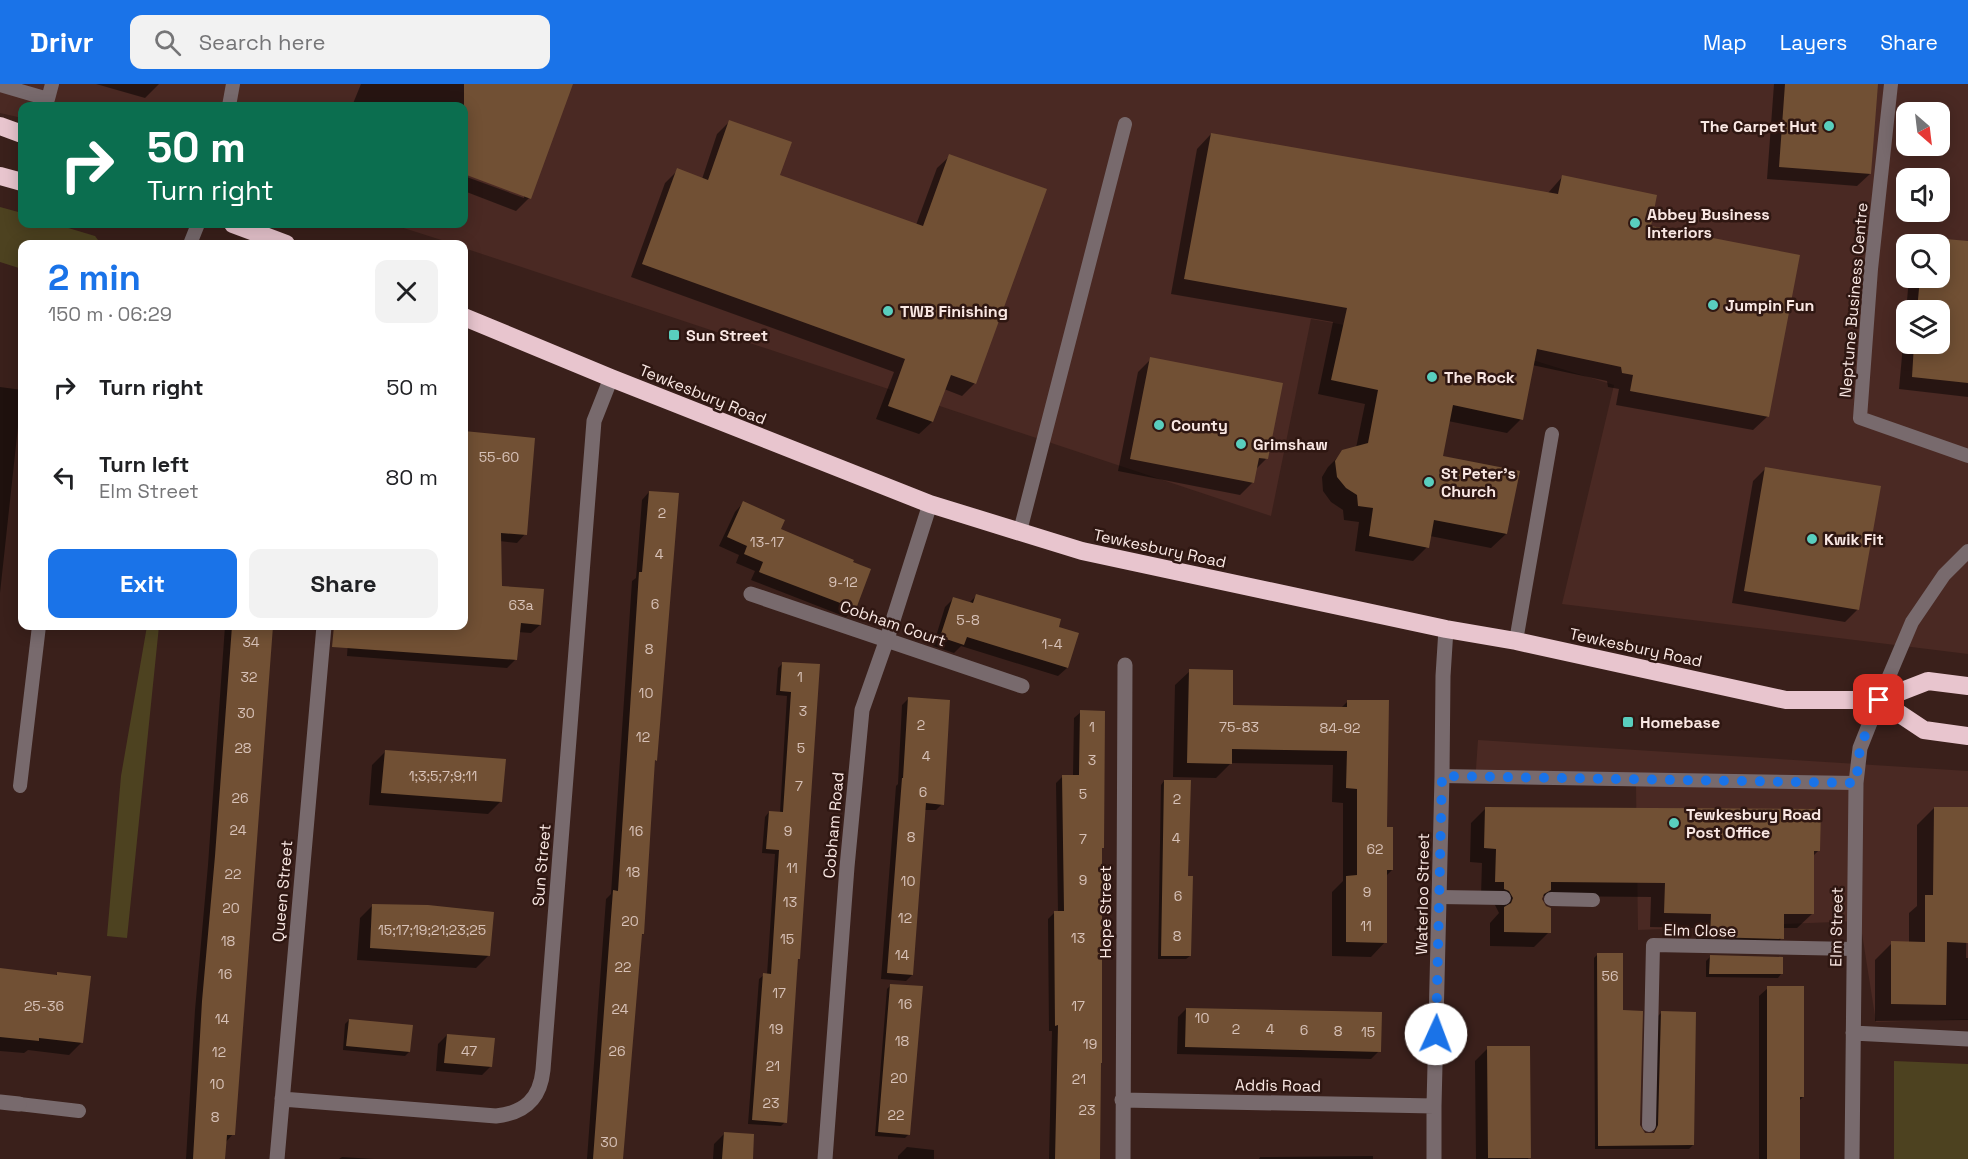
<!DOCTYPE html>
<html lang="en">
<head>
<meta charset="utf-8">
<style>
  :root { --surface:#fff; --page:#f2f2f2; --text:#202124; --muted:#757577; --accent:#1a73e8 }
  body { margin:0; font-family:"Space Grotesk",sans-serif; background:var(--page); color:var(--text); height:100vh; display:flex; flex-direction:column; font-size:22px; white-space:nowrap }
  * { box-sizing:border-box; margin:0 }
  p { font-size:20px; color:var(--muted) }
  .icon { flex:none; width:33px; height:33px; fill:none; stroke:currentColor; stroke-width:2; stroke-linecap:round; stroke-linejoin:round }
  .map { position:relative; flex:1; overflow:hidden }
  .details { position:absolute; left:18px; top:156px; width:450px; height:390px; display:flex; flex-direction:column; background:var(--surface); border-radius:12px; box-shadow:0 3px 15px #0003 }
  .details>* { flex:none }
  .hud { position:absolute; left:18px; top:18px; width:450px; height:126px; border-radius:12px; box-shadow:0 3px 15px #0003; background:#0b6e4f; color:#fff; overflow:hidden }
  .needle { width:39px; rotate:152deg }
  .buttons { position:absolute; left:1896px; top:18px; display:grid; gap:12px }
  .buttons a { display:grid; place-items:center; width:54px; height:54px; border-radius:12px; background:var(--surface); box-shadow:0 3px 15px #0003; font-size:30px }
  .pin { position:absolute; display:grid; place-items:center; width:51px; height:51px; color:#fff; margin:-26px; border-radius:12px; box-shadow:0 3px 9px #0006 }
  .me { position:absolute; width:66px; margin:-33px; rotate:2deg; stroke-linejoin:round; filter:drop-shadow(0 0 4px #0008) }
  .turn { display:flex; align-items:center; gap:21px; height:126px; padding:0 30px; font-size:27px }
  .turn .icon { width:78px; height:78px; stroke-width:2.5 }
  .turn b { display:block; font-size:42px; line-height:51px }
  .round { display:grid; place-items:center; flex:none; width:63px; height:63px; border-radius:12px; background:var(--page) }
  .summary { display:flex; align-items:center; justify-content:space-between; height:102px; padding:0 30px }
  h1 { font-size:36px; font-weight:600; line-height:45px; color:var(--accent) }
  .button { display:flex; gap:12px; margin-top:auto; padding:12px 30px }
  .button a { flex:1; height:69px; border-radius:12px; background:var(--accent); color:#fff; font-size:24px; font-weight:600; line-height:69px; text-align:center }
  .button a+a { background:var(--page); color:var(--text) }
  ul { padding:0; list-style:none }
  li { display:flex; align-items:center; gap:18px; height:90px; padding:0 30px }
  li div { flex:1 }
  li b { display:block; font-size:22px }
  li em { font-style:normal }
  header { display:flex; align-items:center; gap:36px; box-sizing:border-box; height:84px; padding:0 30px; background:var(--accent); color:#fff }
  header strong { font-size:28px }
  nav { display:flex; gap:33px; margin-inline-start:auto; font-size:21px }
  .search { width:420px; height:54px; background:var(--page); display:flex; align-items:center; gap:15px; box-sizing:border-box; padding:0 21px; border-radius:12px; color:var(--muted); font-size:22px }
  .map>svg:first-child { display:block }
</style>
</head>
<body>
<header>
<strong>Drivr</strong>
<div class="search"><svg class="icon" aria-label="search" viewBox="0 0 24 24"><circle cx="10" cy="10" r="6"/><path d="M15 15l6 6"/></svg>Search here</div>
<nav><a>Map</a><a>Layers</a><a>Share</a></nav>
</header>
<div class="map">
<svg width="1968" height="1075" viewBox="0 0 1968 1075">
  <rect width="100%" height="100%" fill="#3a201b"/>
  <path fill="#4a2923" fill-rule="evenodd" d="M0,0h1968v570l-406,-50 52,-219 -88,-27 -215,-39 -40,197 -807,-268v-4h-10l-63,-20h73v-118h-442v12l-22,-5zM1906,28h34v34h-34zM1906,94h34v34h-34zM1906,160h34v34h-34zM1906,226h34v34h-34z
    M1478,656l490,31v248l-92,3 -16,-101 -222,9 -2,-144 -161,-3z"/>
  <path fill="#4d4220" d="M0,123l22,6v11h33l40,12 6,8h-79v25l-22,-7z
    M147,542h12l-32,312 -20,-2 14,-160z
    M1894,977l74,3v95h-74z"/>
  <path fill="#0007" fill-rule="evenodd" d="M96,0h63l-14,14z
    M361,0h211l-43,114 -13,13 -52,-20v-15l60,22v-3l-60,-23v-66h-112z
    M1774,0h103l-7,90 -13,12 -90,-7z
    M730,37l48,55 138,49 21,-57 13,-12 25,227 -13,13 -18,-7 -12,33 -13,12 -43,-15 18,-47 -263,-95 34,-94 13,-13 24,9 15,-45z
    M1211,50l337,59 15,-17 86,51 119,189 -15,14 -137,-25 3,-16 -11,-2 -1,-6 -75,-16 -11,54 -14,14 -59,-12 -7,37 65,76 -15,14 -61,-12 -3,11 -14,14 -58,-10 4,-29 -15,-2 -1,-10 -12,-8 -8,-11 -1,-14 6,-10 15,-15 13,-4 9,-44 -47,-10 15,-72 -162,-28 26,-145z
    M1924,155l44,4v154l-69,-8 10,-111h31v-34h-22zM1906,226h34v34h-34z
    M1151,275l115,100 -11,11 -2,12 -13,13 -122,-24 20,-99z
    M0,303l22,3 -22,203z
    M464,349l70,6 -9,95 -8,9 -18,-2 2,46 39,38 -9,8 -13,-1 -2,27 -9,9 -160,-12 2,-30h115z
    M1766,384l92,141 -13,13 -113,-19 21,-122z
    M649,408l6,268 -2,2 -10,172 -3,2 -19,223h-34l19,-260 5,-5 21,-313 4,-3 6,-78z
    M743,419l36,27 76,78 -9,9 -95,-37 4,-9 -19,-8 3,-8 -20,-9 16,-34z
    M976,512l81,32 10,40 -9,8 -97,-30 -7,7 -21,-7 12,-39 9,-9 15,5z
    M225,542h71l-4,3 -20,-2 -39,507 -8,9 -1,16h-38l9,-149 13,-145z
    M782,580l36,2 -19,292 -2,3 -12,161 -4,4 -33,-2 11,-145 5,-4h3l8,-121 -13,-1 3,-36 4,-5 11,1 7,-117 -11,-1 2,-27z
    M1190,587l41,35 110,2 7,-7 37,127 7,42 -6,6 -1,66 -14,15 -39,-1v-64l11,-11v-78l-11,-1 1,-37 -102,-2 -15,15 -43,-1 2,-92z
    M908,615l34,105 -6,6h-12l-12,165 -6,6 -25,-2 15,-193 2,-2 4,-79z
    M1081,628l19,138 -2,309h-49l3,-128h-3l-1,-112 7,-7h3l-2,-129 7,-7h10l1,-58z
    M385,668l116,49 -13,13 -119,-9 3,-40z
    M1164,697l22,96 4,79 -4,3h-28l3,-174z
    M1486,724l333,42 -7,7v57l-15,14h-15v10l-15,15 -71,-2v-23l-46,-1 1,-30 -108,-1 -2,2 8,34 -15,15 -44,-1v-23l9,-10 -4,-8 -14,-9 1,-33 -12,-1 1,-39z
    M1934,724h34l-2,150h2v62l-93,1v-61l17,-17h17v-30l8,-7v-81z
    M373,821l116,50 -13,13 -119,-8 3,-42z
    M1598,870l23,57 17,114 6,9h9l2,-4 2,-113 4,-4 32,132 -4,4h-94l-1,-191z
    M1710,873l71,17 -3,4 -72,-1v-16z
    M0,886l55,6 3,-3 24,69 -13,13 -41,-5 -4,3 -24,-2z
    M891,901l18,149 -4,4 -30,-2 12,-147z
    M1768,904l35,109 -4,4 -1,58h-39v-163z
    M1186,925l193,42 -8,8 -194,-5 1,-37z
    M349,936l60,32 -4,4 -62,-6 2,-26z
    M447,951l44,31 -9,9 -46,-4 2,-27z
    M1488,964l41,109 -1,2h-52l-1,-98z
    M725,1049l26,26h-38l1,-15z
    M907,1063l27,3v9h-36v-3z
    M1373,1072v3h-114l1,-2z
    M342,1073l32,2h-35z"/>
  <path fill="#715034" d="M464,0h109l-42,115 -67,-25z
    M1785,0h93l-7,90 -92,-7z
    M729,36l63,22 -12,33 143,51 26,-72 98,35 -71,195 -25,-9 -18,47 -45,-16 17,-47 -263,-95 35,-96 31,12z
    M1211,49l347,61 4,-19 95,20 -6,31 149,29 -31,162 -139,-26 3,-16 -11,-2 -1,-6 -84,-18 -14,71 -70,-15 -10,51 77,15 -13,63 -73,-14 -5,28 -60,-12 4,-28 -15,-2 -1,-11 -11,-7 -9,-11 -2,-16 7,-11 26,-7 10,-53 -47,-10 16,-72 -163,-29z
    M1923,153l45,4v142l-56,-6 2,-33h26v-34h-23l3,-32h20v-34h-17z
    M1150,273l133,26 -15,76 -9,-1 -5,25 -124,-24z
    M464,347l71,7 -8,97 -26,-2 1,53 42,3 -3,36 -20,-2 -4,37 -185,-13 2,-21h130v-96l3,-54 -3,-1z
    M1765,383l116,19 -22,124 -115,-19z
    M649,407l30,2 -22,268 -2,-1 -11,174h-2l-19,225h-30l20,-269 5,1 21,-319h3z
    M743,417l42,19 -4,9 73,31 -1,2 18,7 -15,40 -97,-37 4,-10 -19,-8 3,-8 -20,-9z
    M976,510l85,25 -2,8 20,6 -11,35 -101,-31 -3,8 -24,-8 13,-40 20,6z
    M232,542h41l-38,509h-8l-2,24h-32l9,-158 13,-145z
    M782,578l38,2 -20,295h-2l-11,164 -35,-3 11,-147 8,1 8,-124 -13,-1 3,-38 14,1 8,-120 -11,-1z
    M1189,585l44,1v35l114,2v-7h42l-2,127h6v43h-6v73l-41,-1v-66l11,-1v-86l-11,-1 1,-37 -115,-2v15l-45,-1z
    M908,613l42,3 -6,105 -18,-2 -13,172 -26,-2 15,-195h1z
    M1080,626l25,1 -1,137h-2v215h-1l-1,96h-45l3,-134 -3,1 -1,-115h10l-2,-136h17z
    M385,666l121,9 -4,43 -121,-9z
    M1164,696h27l-3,96h5l-2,80h-30z
    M1485,723l336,2 -1,42h-6v63h-30v25l-74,-2 1,-23 -47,-1 1,-30 -114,-1v8l-7,4 -2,5 4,7 5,2v25l-47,-1v-25l7,-4 2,-5 -4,-7 -5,-2v-7h-9l1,-33 -12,-1z
    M1934,723h34v136l-21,-1 -1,63 -55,-1v-63l34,1v-47h8z
    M372,820l56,1 66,7 -4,44 -120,-8z
    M1597,869h26v57l20,1 -3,114 5,8h9l4,-8 3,-114 35,1 -2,133 -96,1z
    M1710,871l73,2v17h-74z
    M0,884l57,7v-3l34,4 -8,67 -44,-5v3l-39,-4z
    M890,900l33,2 -13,149 -32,-3z
    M1767,902h37v111h-4v62h-33z
    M1186,924l196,4 -1,40 -196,-5z
    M349,935l64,6 -3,27 -64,-6z
    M447,950l48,4 -3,29 -48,-4z
    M1487,962h43l1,112h-43z
    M724,1048l30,2 -1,25h-31z"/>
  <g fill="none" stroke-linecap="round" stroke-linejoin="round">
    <path stroke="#786a6d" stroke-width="14" d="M1891,0l-20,185 -11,149 108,38
      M0,1l48,14 4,-15
      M229,22l4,-22
      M190,160l8,-20
      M1020,447l105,-407
      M1516,557l36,-207
      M1879,616l33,-78 32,-47 24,-24
      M1442,692l414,7
      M20,702l19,-160
      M1440,813l64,1
      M1551,815l42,1
      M19,1020l60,7
      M1649,1041l4,-180 201,4"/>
    <path stroke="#786a6d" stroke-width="15" d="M751,510l271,92
      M1853,949l115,6
      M282,1015l214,17c29,-3 44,-17 47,-46l51,-649 17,-43
      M1122,1016l312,6
      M0,1018l19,2
      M277,1075l47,-533
      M825,1075l22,-292 15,-157 25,-71 43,-135
      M1123,1075l2,-494
      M1434,1075v-53l8,-330 1,-100 3,-47
      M1852,1075l4,-376 4,-35 19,-48"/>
    <path stroke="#e8c5ce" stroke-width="18" d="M0,42l22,8
      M0,92l22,6
      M233,140l53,20
      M464,233l147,61 319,126 152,47 364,78 70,12 270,59h93l49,-19 40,5
      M1879,616l45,30 44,6"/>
  </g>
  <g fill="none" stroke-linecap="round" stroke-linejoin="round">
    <path stroke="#1a73e8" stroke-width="10" stroke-dasharray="0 18" d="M1436,950l6,-258 414,7 4,-35 19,-48"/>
  </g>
  <g fill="#59cebe" stroke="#2f1712" stroke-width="2">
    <circle cx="1829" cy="42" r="6"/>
    <circle cx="1635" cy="139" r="6"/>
    <circle cx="1713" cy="221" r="6"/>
    <circle cx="888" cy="227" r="6"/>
    <rect x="668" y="245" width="12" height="12" rx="3"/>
    <circle cx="1432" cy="293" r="6"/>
    <circle cx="1159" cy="341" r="6"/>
    <circle cx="1241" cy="360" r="6"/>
    <circle cx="1429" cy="398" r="6"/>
    <circle cx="1812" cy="455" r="6"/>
    <rect x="1622" y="632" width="12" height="12" rx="3"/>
    <circle cx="1674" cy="739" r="6"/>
  </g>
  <g text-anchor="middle" stroke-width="5" stroke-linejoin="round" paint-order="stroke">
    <g font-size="14" fill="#d7c1b7">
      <text x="499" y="378">55-60</text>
      <text x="662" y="434">2</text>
      <text x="767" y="463">13-17</text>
      <text x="659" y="475">4</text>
      <text x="843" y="503">9-12</text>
      <text x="655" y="525">6</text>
      <text x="521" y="526">63a</text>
      <text x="968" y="541">5-8</text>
      <text x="251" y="563">34</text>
      <text x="1052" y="565">1-4</text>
      <text x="649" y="570">8</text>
      <text x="249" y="598">32</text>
      <text x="800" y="598">1</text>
      <text x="646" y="614">10</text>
      <text x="803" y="632">3</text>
      <text x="246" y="634">30</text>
      <text x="921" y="646">2</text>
      <text x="1092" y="648">1</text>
      <text x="1239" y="648">75-83</text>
      <text x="1340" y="649">84-92</text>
      <text x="643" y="658">12</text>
      <text x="243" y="669">28</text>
      <text x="801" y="669">5</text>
      <text x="926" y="677">4</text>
      <text x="1092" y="681">3</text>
      <text x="443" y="697">1;3;5;7;9;11</text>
      <text x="799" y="707">7</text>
      <text x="923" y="713">6</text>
      <text x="1083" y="715">5</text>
      <text x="240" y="719">26</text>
      <text x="1177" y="720">2</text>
      <text x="238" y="751">24</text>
      <text x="636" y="752">16</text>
      <text x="788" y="752">9</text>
      <text x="911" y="758">8</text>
      <text x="1176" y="759">4</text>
      <text x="1083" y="760">7</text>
      <text x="1375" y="770">62</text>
      <text x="792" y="789">11</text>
      <text x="633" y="793">18</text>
      <text x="233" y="795">22</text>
      <text x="1083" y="801">9</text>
      <text x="908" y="802">10</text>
      <text x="1367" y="813">9</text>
      <text x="1178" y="817">6</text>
      <text x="790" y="823">13</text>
      <text x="231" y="829">20</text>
      <text x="905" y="839">12</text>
      <text x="630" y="842">20</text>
      <text x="1366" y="847">11</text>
      <text x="432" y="851">15;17;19;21;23;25</text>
      <text x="1177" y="857">8</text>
      <text x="1078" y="859">13</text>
      <text x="787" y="860">15</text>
      <text x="228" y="862">18</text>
      <text x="902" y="876">14</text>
      <text x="623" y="888">22</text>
      <text x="225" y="895">16</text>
      <text x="1610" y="897">56</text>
      <text x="779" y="914">17</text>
      <text x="905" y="925">16</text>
      <text x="44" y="927">25-36</text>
      <text x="1078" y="927">17</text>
      <text x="620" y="930">24</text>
      <text x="1202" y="939">10</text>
      <text x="222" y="940">14</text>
      <text x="776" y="950">19</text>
      <text x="1236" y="950">2</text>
      <text x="1270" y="950">4</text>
      <text x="1304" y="951">6</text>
      <text x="1338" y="952">8</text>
      <text x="1368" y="953">15</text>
      <text x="902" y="962">18</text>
      <text x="1090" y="965">19</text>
      <text x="469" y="972">47</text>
      <text x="617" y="972">26</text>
      <text x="219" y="973">12</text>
      <text x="773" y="987">21</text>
      <text x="899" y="999">20</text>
      <text x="1079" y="1000">21</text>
      <text x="217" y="1005">10</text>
      <text x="771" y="1024">23</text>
      <text x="1087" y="1031">23</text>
      <text x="896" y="1036">22</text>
      <text x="215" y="1038">8</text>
      <text x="609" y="1063">30</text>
    </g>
    <g font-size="16" font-weight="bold" fill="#f9e7e3" stroke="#2f1712" text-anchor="start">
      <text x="1817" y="48" text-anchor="end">The Carpet Hut</text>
      <text x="1647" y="136">Abbey Business<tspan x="1647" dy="18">Interiors</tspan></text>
      <text x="1725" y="227">Jumpin Fun</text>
      <text x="900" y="233">TWB Finishing</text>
      <text x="686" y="257">Sun Street</text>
      <text x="1444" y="299">The Rock</text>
      <text x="1171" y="347">County</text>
      <text x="1253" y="366">Grimshaw</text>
      <text x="1441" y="395">St Peter's<tspan x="1441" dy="18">Church</tspan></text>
      <text x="1824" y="461">Kwik Fit</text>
      <text x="1640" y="644">Homebase</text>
      <text x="1686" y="736">Tewkesbury Road<tspan x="1686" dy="18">Post Office</tspan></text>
    </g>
    <g font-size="16" fill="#f9e7e3" stroke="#2f1712">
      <text transform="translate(1853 216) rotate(-85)" y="6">Neptune Business Centre</text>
      <text transform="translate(703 310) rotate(22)" y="6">Tewkesbury Road</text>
      <text transform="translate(1160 464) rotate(12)" y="6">Tewkesbury Road</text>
      <text transform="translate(893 539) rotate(19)" y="6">Cobham Court</text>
      <text transform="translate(1636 563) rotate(12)" y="6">Tewkesbury Road</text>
      <text transform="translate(833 741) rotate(-85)" y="6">Cobham Road</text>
      <text transform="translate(541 781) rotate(-85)" y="6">Sun Street</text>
      <text transform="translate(282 807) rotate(-85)" y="6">Queen Street</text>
      <text transform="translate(1422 810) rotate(-89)" y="6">Waterloo Street</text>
      <text transform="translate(1105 828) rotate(-90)" y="6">Hope Street</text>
      <text transform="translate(1836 843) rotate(-89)" y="6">Elm Street</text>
      <text transform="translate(1700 846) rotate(1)" y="6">Elm Close</text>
      <text transform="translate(1278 1001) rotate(1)" y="6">Addis Road</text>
    </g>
  </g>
</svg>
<div class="buttons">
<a><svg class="needle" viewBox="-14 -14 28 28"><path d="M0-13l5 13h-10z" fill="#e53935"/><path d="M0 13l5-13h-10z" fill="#757577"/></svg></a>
<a><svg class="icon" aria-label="sound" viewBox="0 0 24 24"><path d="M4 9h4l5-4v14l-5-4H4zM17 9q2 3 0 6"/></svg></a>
<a><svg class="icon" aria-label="search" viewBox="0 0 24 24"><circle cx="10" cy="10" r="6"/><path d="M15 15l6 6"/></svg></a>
<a><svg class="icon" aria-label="layers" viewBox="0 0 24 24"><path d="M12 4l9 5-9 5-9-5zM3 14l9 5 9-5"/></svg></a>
</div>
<div class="pin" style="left:1879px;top:616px;background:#d93025"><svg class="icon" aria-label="arrive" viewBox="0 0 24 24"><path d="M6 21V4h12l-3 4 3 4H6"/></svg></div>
<svg class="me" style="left:1436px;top:950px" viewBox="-20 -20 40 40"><circle r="19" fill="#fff"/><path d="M0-13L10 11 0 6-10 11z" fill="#1a73e8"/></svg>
<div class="hud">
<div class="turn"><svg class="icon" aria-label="right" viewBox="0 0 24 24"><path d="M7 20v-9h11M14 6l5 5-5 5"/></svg><div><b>50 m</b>Turn right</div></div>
</div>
<section class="details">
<div class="summary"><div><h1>2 min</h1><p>150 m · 06:29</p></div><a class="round"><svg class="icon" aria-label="close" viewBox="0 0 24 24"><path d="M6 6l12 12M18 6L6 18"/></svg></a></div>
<ul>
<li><svg class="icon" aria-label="right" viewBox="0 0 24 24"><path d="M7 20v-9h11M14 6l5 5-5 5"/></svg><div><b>Turn right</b></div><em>50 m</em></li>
<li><svg class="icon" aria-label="left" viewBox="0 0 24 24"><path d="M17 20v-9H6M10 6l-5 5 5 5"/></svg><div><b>Turn left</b><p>Elm Street</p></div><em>80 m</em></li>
</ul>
<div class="button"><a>Exit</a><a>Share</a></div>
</section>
</div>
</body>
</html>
